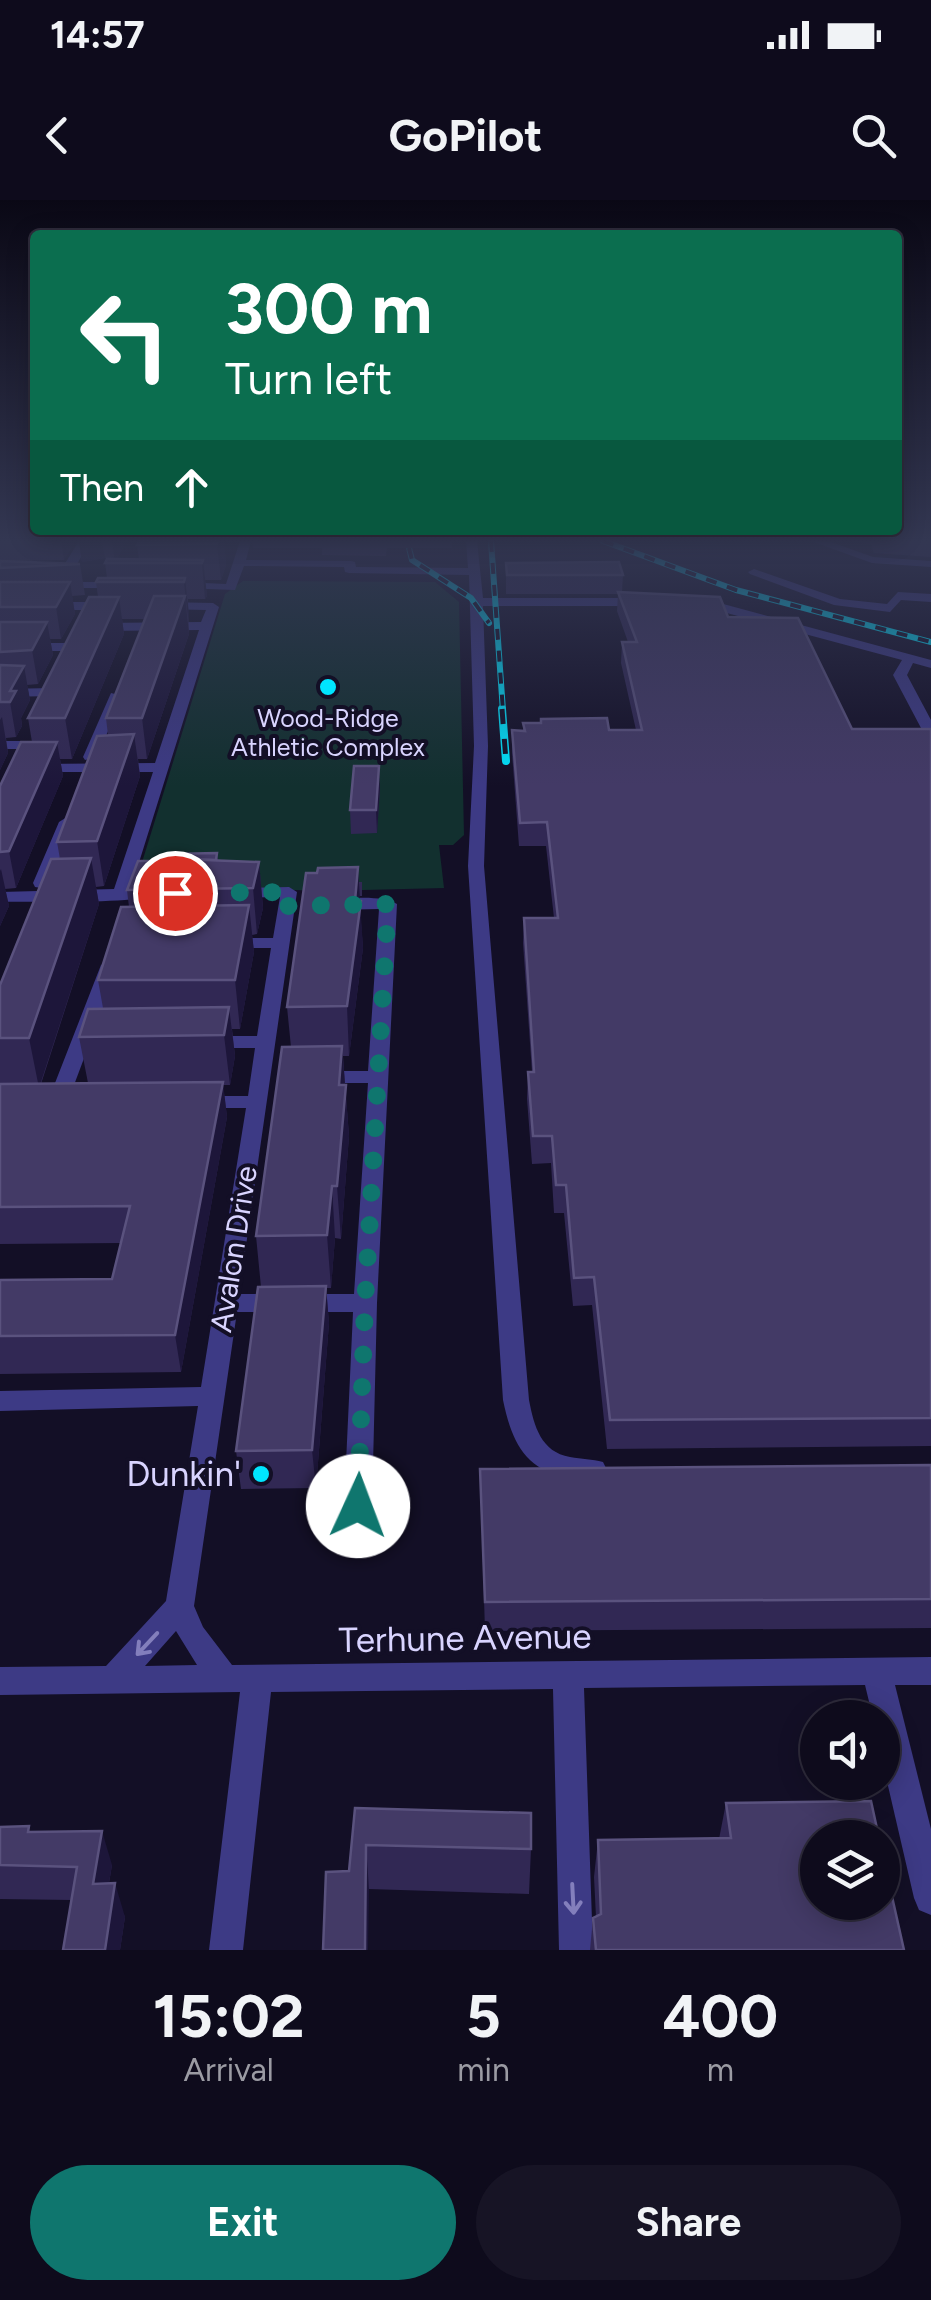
<!DOCTYPE html>
<html lang="en">
<head>
<meta charset="utf-8">
<style>
  :root { --surface:#0e0b1c; --page:#171425; --text:#f1f3f6; --muted:#9b9ba3; --line:#2e2b3b; --accent:#0f766e }
  body { margin:0; font-family:Figtree,sans-serif; background:var(--page); color:var(--text); height:100vh; display:flex; flex-direction:column; font-size:38px; white-space:nowrap }
  * { box-sizing:border-box; margin:0 }
  p { font-size:32px; color:var(--muted) }
  .icon { flex:none; width:55px; height:55px; fill:none; stroke:currentColor; stroke-width:2; stroke-linecap:round; stroke-linejoin:round }
  .map { position:relative; height:1750px; overflow:hidden }
  .sheet { display:flex; flex-direction:column; background:var(--surface); flex:1 }
  .sheet>* { flex:none }
  .top-card { position:absolute; left:30px; top:30px; width:872px; height:305px; border-radius:10px; box-shadow:0 5px 25px #0003,0 0 0 2px var(--line); background:#0b6e4f; color:#fff; overflow:hidden }
  .fabs { position:absolute; left:800px; top:1500px; display:grid; gap:20px }
  .fabs a { display:grid; place-items:center; width:100px; height:100px; border-radius:50%; background:var(--surface); box-shadow:0 5px 25px #0003,0 0 0 2px var(--line); font-size:50px }
  .pin { position:absolute; display:grid; place-items:center; width:85px; height:85px; color:#fff; margin:-42px; border:5px solid #fff; border-radius:50%; box-shadow:0 2px 10px #0007 }
  .me { position:absolute; width:110px; margin:-55px; rotate:2deg; stroke-linejoin:round; filter:drop-shadow(0 0 8px #0008) }
  .turn { display:flex; align-items:center; gap:35px; height:210px; padding:0 30px; font-size:45px }
  .turn .icon { width:130px; height:130px; stroke-width:2.5 }
  .turn b { display:block; font-size:70px; line-height:85px }
  .then { display:flex; align-items:center; height:95px; padding:0 30px; background:#0003; gap:20px; font-size:38px }
  .eta { display:flex; justify-content:space-evenly; align-items:center; height:170px; text-align:center }
  .eta b { font-size:60px; font-weight:700; line-height:70px }
  .cta { display:flex; gap:20px; margin-top:auto; padding:20px 30px }
  .cta a { flex:1; height:115px; border-radius:60px; background:var(--accent); color:#fff; font-size:40px; font-weight:700; line-height:115px; text-align:center }
  .cta a+a { background:var(--page); color:var(--text) }
  .status { display:flex; justify-content:space-between; align-items:center; height:70px; padding:0 50px; background:var(--surface); direction:ltr }
  .status svg { height:28px; fill:currentColor }
  header { display:flex; justify-content:space-between; align-items:center; height:130px; padding:0 30px; background:var(--surface); font-size:45px; font-weight:700 }
  .map>svg:first-child { display:block }
</style>
</head>
<body>
<div class="status"><b>14:57</b><svg viewBox="0 0 49 12"><path d="M0 12V9h3v3zM5 12V6h3v6zM10 12V3h3v9zM15 12V0h3v12zM26 1h20v11H26zM47 4h2v5h-2z"/></svg></div>
<header><svg class="icon" aria-label="back" viewBox="0 0 24 24"><path d="M15 5l-7 7 7 7"/></svg>GoPilot<svg class="icon" aria-label="search" viewBox="0 0 24 24"><circle cx="10" cy="10" r="6"/><path d="M15 15l6 6"/></svg></header>
<div class="map">
<svg width="931" height="1750" viewBox="0 0 931 1750">
  <rect width="100%" height="100%" fill="#130f26"/>
  <path fill="#12302f" d="M243,381l192,1 24,20 5,233 -11,10h-14l5,43 -120,3 -189,-6 90,-291z"/>
  <g fill="none" stroke-linecap="round" stroke-linejoin="round">
    <path fill="#3d3a85" fill-rule="evenodd" d="M79,341h11l-23,41h56l4,2v4h-74l-2,-2z
      M240,341h11l-5,19 105,1 4,1 1,5 112,1 -2,-27h11l6,57h159l6,4 -6,4h-159l5,140 -4,120 45,534c5,26 12,52 41,57 12,2 22,2 33,5l4,8 -4,8c-13,4 -26,2 -39,-1 -41,-9 -53,-39 -61,-77l-35,-534 6,-120 -5,-171 -120,-2 -4,-1 -1,-5 -100,-1 -9,24 -57,-2 -2,-2 6,-4 44,2z
      M811,341h17l45,16 58,4v6l-59,-4z
      M754,369l86,30 47,5 11,-12 33,2v8l-30,-2 -11,12 -56,-7 -84,-31 -2,-2z
      M701,398l230,62v8l-18,-5 -6,12 24,45v11l-10,-3 -28,-53 9,-15 -205,-55 -2,-3z
      M0,402h110l6,4 -6,4h-110z
      M164,402l49,1 6,4 -88,281h21l8,5c-16,12 -132,8 -160,9v-10l114,-3 39,-117h-119l-7,-4 7,-4 121,-1 44,-133 -100,1 -6,-4 6,-4 102,-1 5,-12 -46,-1v-6z
      M0,443h74l6,4 -6,4h-74z
      M0,489l54,-1 7,4 -7,4 -54,1z
      M111,493l12,3 -26,61 -12,3 -2,-3z
      M0,541h30l7,4 -7,4h-30z
      M67,617l8,5 -26,61 -8,5 -6,-1 -2,-4 26,-61z
      M289,687l8,5 -58,402h115l14,-211h-48l-10,-6 10,-6h48l11,-162 -44,1 -9,-5c15,-9 56,-10 71,-1l-20,399 -5,203 -4,8 -10,3 -10,-3 -4,-8 9,-194h-116l-43,294 9,21 29,38 699,-8v28h-36l36,144v86l-12,-5 -5,-12 -32,-138v-42h-9l-8,-33 -281,3 9,262h-34l-6,-261 -282,3 -28,258h-34l31,-258 -240,3v-28l106,-1 60,-65 32,-195 -198,5v-20l201,-4 45,-279h-47l-10,-6 10,-6h49l7,-48h-47l-10,-6 10,-6h49l14,-88h-43l-9,-5 9,-5h45l7,-41 -44,1 -8,-5 8,-5zM176,1431l21,34 -52,1z
      M110,760l9,5 -51,136 -3,4h-14l-3,-4 53,-136z"/>
    <g stroke="#00e5ff" stroke-width="6">
      <path id="rail-far1" d="M491,341l12,170
        M603,341l133,49 195,52
        M409,348l3,12 59,38 18,25"/>
    </g>
    <g stroke="#00e5ff" stroke-width="8">
      <path id="rail" d="M502,509l4,52"/>
    </g>
    <use href="#rail-far1" stroke="#130f26" stroke-width="4" stroke-dasharray="11" stroke-linecap="butt"/>
    <use href="#rail" stroke="#130f26" stroke-width="5" stroke-dasharray="15" stroke-linecap="butt"/>
  </g>
  <path fill="#312854" d="M0,341h75l-11,19 -53,1 69,3 5,31 -13,1 3,18 -14,25h-11l3,16 -15,29 -11,1 3,15 -9,18 1,8 -6,11 -10,1 2,15 -8,17z
    M79,341h47l-9,18h22l-2,-14 2,-4h85l2,24 -5,15h-16l2,16 -2,3h-17l1,35 -42,125h-9l2,17 -36,110 -8,1 3,17 -58,180 47,-1 -9,-46 24,-29 -5,-28 31,-73 -2,-17 26,-29 14,-3 50,-5 1,7 41,2 4,46 -6,26 -5,1 2,17 -14,77h-8l3,27 -5,29h-7l4,32 -46,255 -181,2v-94l112,-1 9,-36 -121,1v-259l60,-126 -3,-17 51,-107 -2,-17 39,-99h-23l2,15 -52,125h-12l3,17 -47,112 -11,1 4,17 -9,20v-140l32,-44 -4,-24 70,-121 -2,-15 11,-4 -2,-15 2,-4 -2,-1 -23,4z
    M252,341h200v7h-65l-1,8 -64,-1v-7h-69z
    M853,341h78v16l-57,-4 -3,-9z
    M506,363l117,12 -1,17 106,25 124,112h79v717l-324,3 -15,-144 -19,1 -9,-93h-10l-3,-50 -19,1 -5,-65 1,-27h4l-9,-129 1,-25h30l-8,-72h-27l-7,-93v-23l11,1v-8l86,7h27l-15,-67 1,-21h6l-11,-31 1,-17h-112z
    M380,588l-3,45 -26,1 -1,-24z
    M359,682h3v14h-3l4,52 -14,108h-6l6,80 -8,103 -6,-1 -4,50h-5l3,35 -13,165 -75,1 -5,-38 25,-164 -5,-51 35,-189 -4,-40z
    M931,1265v163l-446,3 -5,-162z
    M726,1603l178,147h-314l3,-32 3,-1 -2,-40 4,-37 121,-1z
    M355,1608l176,41 -2,45 -160,-5 -20,-18z
    M0,1627l31,5 81,33 -3,18 16,34 -5,33h-57l9,-50 -72,-1z"/>
  <path fill="#1d163a" d="M61,341h14l-11,19z
    M79,341h23l3,17 -23,4z
    M112,341h14l-11,23z
    M218,341h6l2,24 -5,15 -4,-36z
    M203,360l4,36 -2,3 -3,-36z
    M185,378l4,37 -1,3 -4,-36z
    M70,382l5,32 -14,25 -5,-32z
    M185,396l4,38 -42,125 -5,-41z
    M119,397l5,37 -52,125 -7,-41z
    M47,422l6,33 -15,29 -6,-34z
    M24,466l6,34 -9,18 1,8 -6,11 -6,-35v-11z
    M2,517l6,36 -8,17v-50z
    M134,534l6,42 -36,110 -7,-45z
    M57,542l6,34 -47,112 -7,-37z
    M379,566l1,22 -3,45 -1,-23z
    M91,658l8,46 -60,184 -10,-50z
    M259,662l4,46 -6,26 -4,-46z
    M358,667l5,81 -14,108 -2,-50z
    M1,669l8,37 -9,20v-55z
    M249,705l5,47 -14,77 -5,-49z
    M229,807l6,49 -5,29 -6,-50z
    M342,846l7,90 -8,103 -4,-53 2,-101z
    M223,882l4,35 -46,255 -6,-37z
    M332,986l3,52 -4,50 -4,-53z
    M326,1086l3,37 -13,165 -4,-38z
    M102,1631l10,34 -9,52 -10,-33z
    M366,1645l3,44 -1,61h-3z
    M115,1683l10,34 -5,33h-15z"/>
  <path fill="#433a66" stroke="#5a527e" stroke-width="2.5" d="M139,341h79l-1,3 -80,1z
    M107,359l96,1 -1,3h-97z
    M0,361l80,3 -80,4z
    M619,362l4,13h-116l-1,-12z
    M98,378h87l-1,4h-88z
    M0,382h70l-14,25h-56z
    M618,392l102,5 8,20 70,1 54,111h79v689l-321,2 -16,-143 -20,1 -8,-93h-10l-4,-49h-19l-5,-64h6l-10,-154h34l-11,-96 -27,1 -8,-93 13,1 -2,-8h18v-4l66,-1 2,12h33l-20,-88h15z
    M154,396h31l-43,122h-36z
    M89,397h30l-54,121h-37z
    M0,422h47l-15,28 -32,2z
    M0,465l24,1 -14,25h6l-6,11h-10z
    M134,534l-37,107 -40,1 40,-106z
    M21,542h36l-48,109 -9,1v-66z
    M354,566h25l-3,44h-26z
    M217,653l-1,7 -49,-2 2,-4z
    M91,658l-62,180h-29v-53l51,-126z
    M155,658l104,4 -6,26 -126,2 11,-29h15z
    M358,667l-3,34h6l-14,105 -60,1 19,-134h11l1,-5z
    M249,705l-14,75h-137l23,-73z
    M229,807l-5,28 -145,2 9,-28z
    M342,846l-3,39h7l-9,101h-5l-5,49 -71,1 26,-189z
    M223,882l-48,253 -175,1v-56l112,-1 18,-73 -130,1v-123z
    M326,1086l-14,164 -76,1 22,-164z
    M931,1265v134l-446,3 -5,-133z
    M871,1601l8,37h-61v64h64v-50l22,98h-308l-3,-32 8,-4 -3,-74 133,-2 -5,-35z
    M355,1608l176,5v36l-165,-4 -1,105h-42l3,-78 23,-1z
    M29,1626l-1,6 74,-1 -9,53 22,-1 -10,67h-42l14,-83 -77,-2v-38z"/>
  <defs><path id="oneway-shaft" d="M-6 0H5M1.5-3L5.5 0L1.5 3" fill="none" stroke-width="1.6" stroke-linecap="round" stroke-linejoin="round" transform="scale(2.5)"/></defs>
  <g stroke="#837fbc">
    <use href="#oneway-shaft" transform="translate(147 1444) rotate(133)"/>
    <use href="#oneway-shaft" transform="translate(573 1699) rotate(87)"/>
  </g>
  <linearGradient id="sky" x2="0" y2="1"><stop stop-color="#0a0815"/><stop offset="0.58" stop-color="#333752"/><stop offset="1" stop-color="#333752" stop-opacity="0"/></linearGradient>
  <rect width="931" height="586" fill="url(#sky)"/>
  <g fill="none" stroke-linecap="round" stroke-linejoin="round">
    <path stroke="#0f766e" stroke-width="18" stroke-dasharray="0 32.4" d="M175,693l114,-1 -2,14 101,-2 -23,399 -7,203"/>
  </g>
  <g fill="#00e5ff" stroke="#130f26" stroke-width="4">
    <circle cx="328" cy="487" r="10"/>
    <circle cx="261" cy="1274" r="10"/>
  </g>
  <g text-anchor="middle" stroke-width="8" stroke-linejoin="round" paint-order="stroke">
    <g font-size="25" fill="#d9d4ff" stroke="#130f26">
      <text x="328" y="527">Wood-Ridge<tspan x="328" dy="29">Athletic Complex</tspan></text>
    </g>
    <g font-size="30" fill="#d9d4ff" stroke="#130f26">
      <text transform="translate(234 1049) rotate(-81)" y="10">Avalon Drive</text>
    </g>
    <g font-size="35" fill="#d9d4ff" stroke="#130f26" text-anchor="end">
      <text x="241" y="1286">Dunkin'</text>
    </g>
    <g font-size="35" fill="#d9d4ff" stroke="#130f26">
      <text transform="translate(465 1438) rotate(-1)" y="12">Terhune Avenue</text>
    </g>
  </g>
</svg>
<div class="fabs">
<a><svg class="icon" aria-label="sound" viewBox="0 0 24 24"><path d="M4 9h4l5-4v14l-5-4H4zM17 9q2 3 0 6"/></svg></a>
<a><svg class="icon" aria-label="layers" viewBox="0 0 24 24"><path d="M12 4l9 5-9 5-9-5zM3 14l9 5 9-5"/></svg></a>
</div>
<div class="pin" style="left:175px;top:693px;background:#d93025"><svg class="icon" aria-label="arrive" viewBox="0 0 24 24"><path d="M6 21V4h12l-3 4 3 4H6"/></svg></div>
<svg class="me" style="left:358px;top:1306px" viewBox="-20 -20 40 40"><circle r="19" fill="#fff"/><path d="M0-13L10 11 0 6-10 11z" fill="#0f766e"/></svg>
<div class="top-card">
<div class="turn"><svg class="icon" aria-label="left" viewBox="0 0 24 24"><path d="M17 20v-9H6M10 6l-5 5 5 5"/></svg><div><b>300 m</b>Turn left</div></div>
<div class="then">Then<svg class="icon" aria-label="ahead" viewBox="0 0 24 24"><path d="M12 20V5M6 11l6-6 6 6"/></svg></div>
</div>
</div>
<section class="sheet">
<div class="eta">
<div><b>15:02</b><p>Arrival</p></div>
<div><b>5</b><p>min</p></div>
<div><b>400</b><p>m</p></div>
</div>
<div class="cta"><a>Exit</a><a>Share</a></div>
</section>
</body>
</html>
